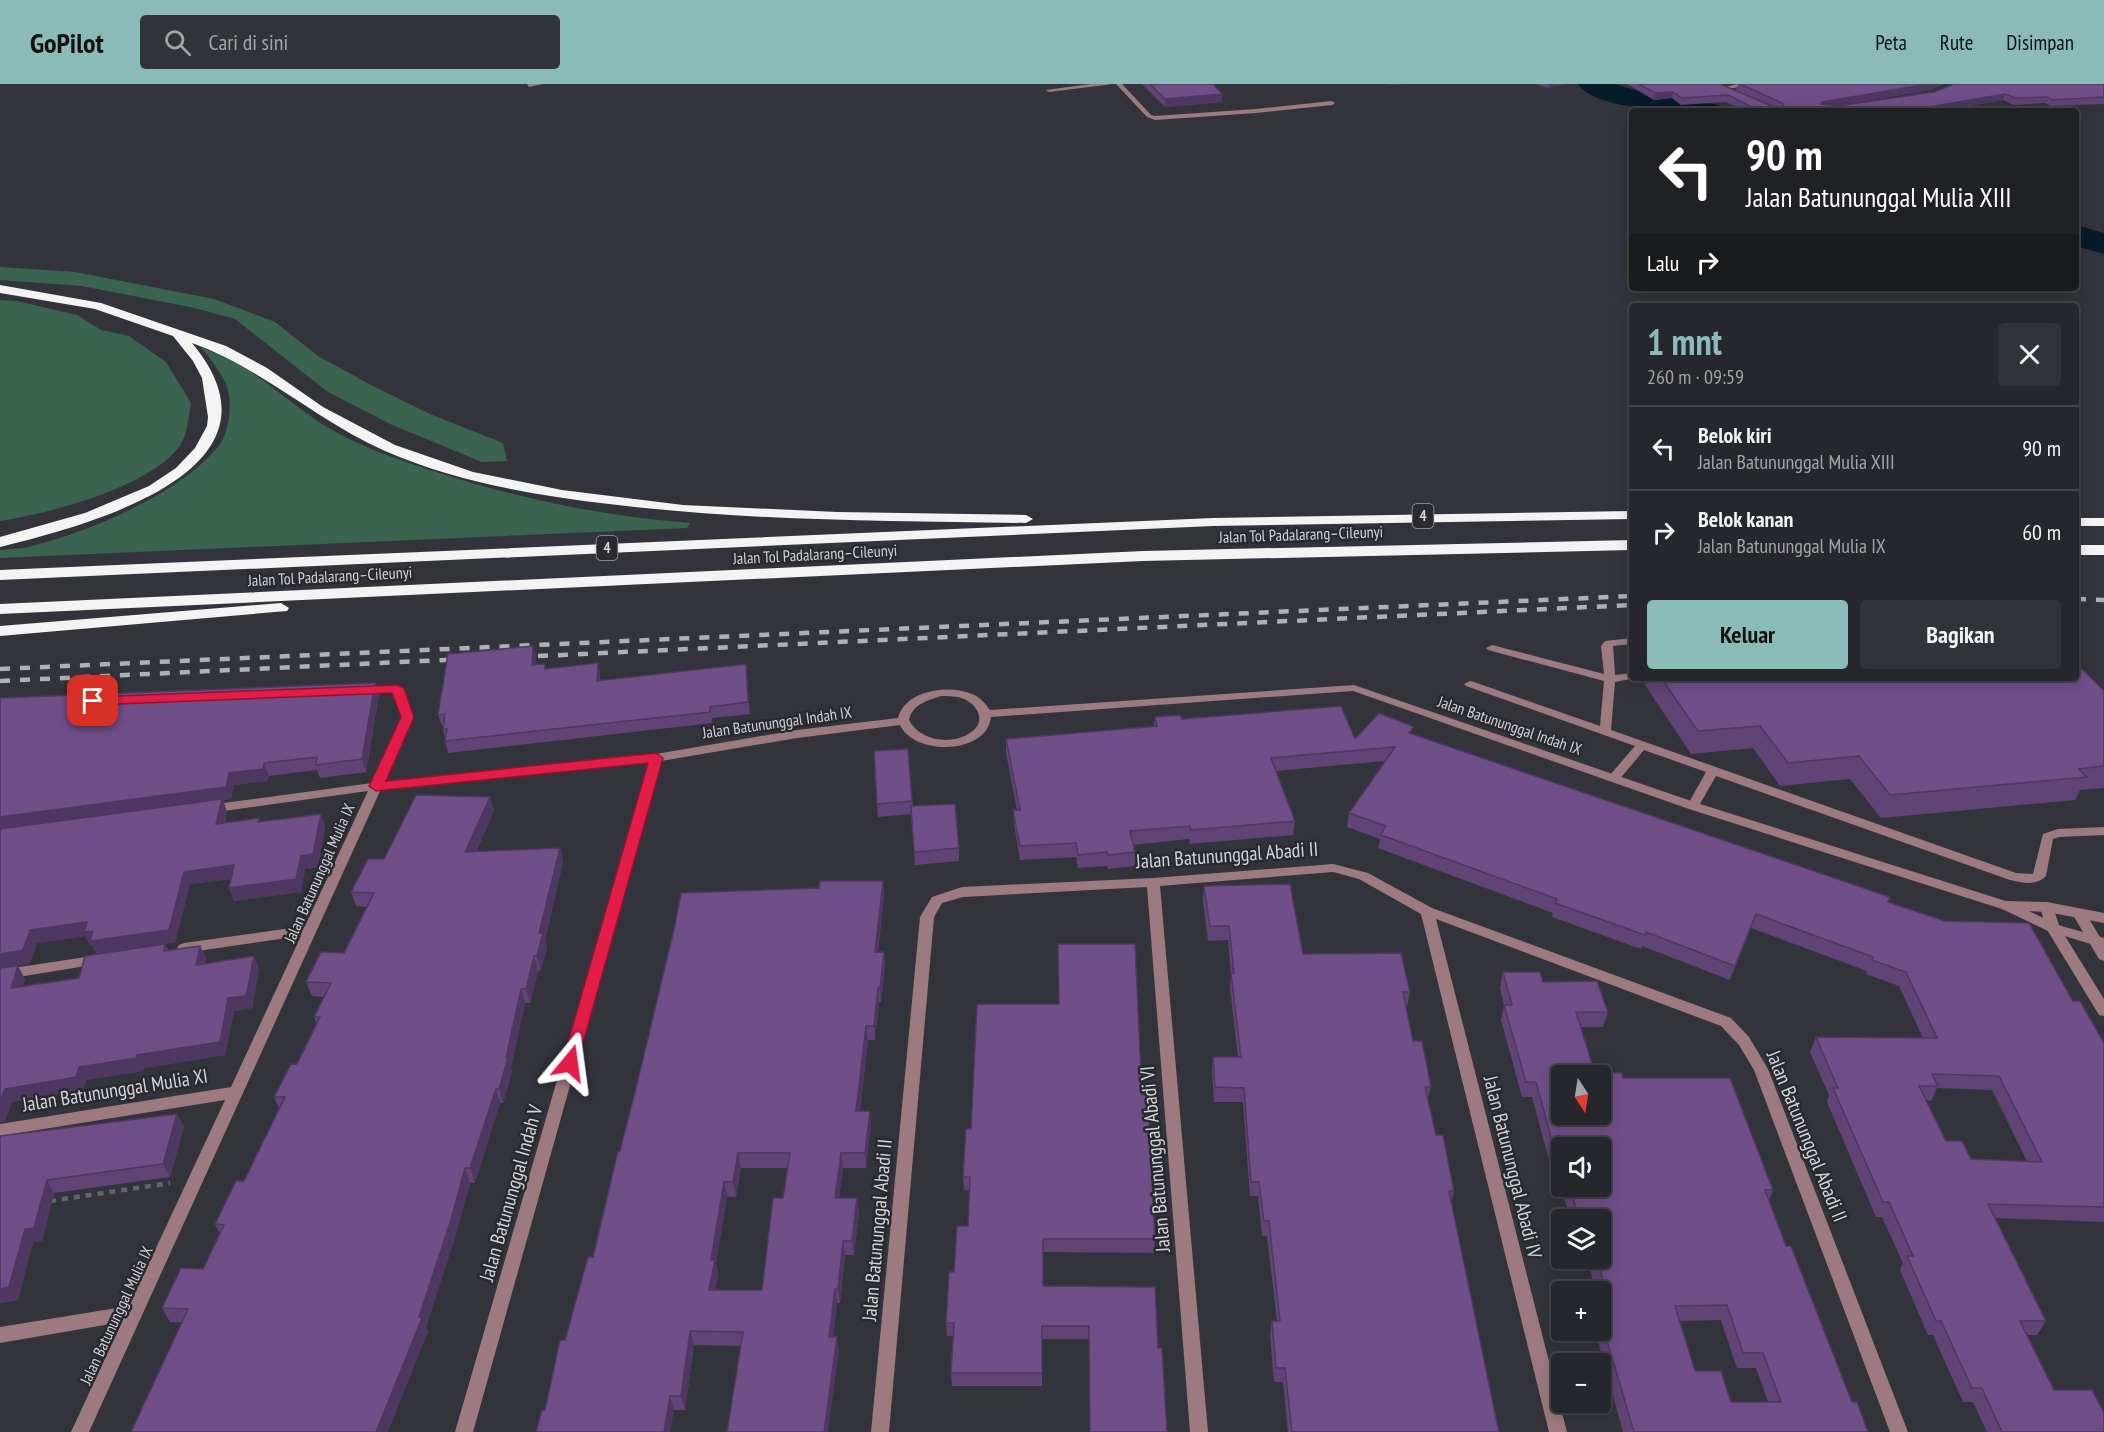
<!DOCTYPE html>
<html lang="id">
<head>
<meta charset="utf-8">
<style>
  :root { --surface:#26272c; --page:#323338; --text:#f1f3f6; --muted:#a4a5a9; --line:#424448; --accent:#8bbbb9 }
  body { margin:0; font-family:"PT Sans Narrow",sans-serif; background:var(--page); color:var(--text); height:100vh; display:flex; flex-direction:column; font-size:22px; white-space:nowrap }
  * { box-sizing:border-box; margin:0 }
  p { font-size:20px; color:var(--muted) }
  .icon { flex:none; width:33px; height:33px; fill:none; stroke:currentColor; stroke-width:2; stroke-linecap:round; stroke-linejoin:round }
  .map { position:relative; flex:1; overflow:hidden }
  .details { position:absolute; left:1629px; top:219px; width:450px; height:378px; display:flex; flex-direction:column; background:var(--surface); border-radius:6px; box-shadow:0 3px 15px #0003,0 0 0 2px var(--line) }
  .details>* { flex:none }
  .hud { position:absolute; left:1629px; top:24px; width:450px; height:183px; border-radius:6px; box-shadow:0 3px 15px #0003,0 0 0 2px var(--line); background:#202124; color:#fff; overflow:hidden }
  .needle { width:39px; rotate:168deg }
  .fabs { position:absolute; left:1551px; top:981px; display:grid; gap:12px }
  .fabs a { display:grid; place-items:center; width:60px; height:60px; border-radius:6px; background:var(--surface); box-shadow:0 3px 15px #0003,0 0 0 2px var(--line); font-size:30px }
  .pin { position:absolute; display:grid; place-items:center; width:51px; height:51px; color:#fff; margin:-26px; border-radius:12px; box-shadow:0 3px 9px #0006 }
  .me { position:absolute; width:66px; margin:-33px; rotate:16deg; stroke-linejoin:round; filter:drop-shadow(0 0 4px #0008) }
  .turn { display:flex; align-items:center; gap:21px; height:126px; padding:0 18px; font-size:27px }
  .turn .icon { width:78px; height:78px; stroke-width:2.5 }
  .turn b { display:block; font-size:42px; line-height:51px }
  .then { display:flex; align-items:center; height:57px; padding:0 18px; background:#0003; gap:12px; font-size:22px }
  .round { display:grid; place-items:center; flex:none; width:63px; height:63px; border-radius:6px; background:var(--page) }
  .headline { display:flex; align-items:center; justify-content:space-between; height:102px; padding:0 18px }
  h1 { font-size:36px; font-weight:600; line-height:45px; color:var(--accent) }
  .button { display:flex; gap:12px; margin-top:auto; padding:12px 18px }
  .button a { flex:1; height:69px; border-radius:6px; background:var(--accent); color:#111; font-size:24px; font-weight:600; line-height:69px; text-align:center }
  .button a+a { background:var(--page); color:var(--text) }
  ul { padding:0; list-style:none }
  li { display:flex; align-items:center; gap:18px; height:84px; padding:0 18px; border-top:2px solid var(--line) }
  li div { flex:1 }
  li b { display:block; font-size:22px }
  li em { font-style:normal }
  header { display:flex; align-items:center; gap:36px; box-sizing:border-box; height:84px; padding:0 30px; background:var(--accent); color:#111 }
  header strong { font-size:28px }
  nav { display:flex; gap:33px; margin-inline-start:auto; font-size:21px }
  .search { width:420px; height:54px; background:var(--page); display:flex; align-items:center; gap:15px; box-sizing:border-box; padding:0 21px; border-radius:6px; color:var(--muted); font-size:22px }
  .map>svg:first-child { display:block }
</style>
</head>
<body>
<header>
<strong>GoPilot</strong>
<div class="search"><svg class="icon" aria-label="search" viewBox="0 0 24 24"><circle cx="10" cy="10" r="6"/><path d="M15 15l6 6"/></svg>Cari di sini</div>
<nav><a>Peta</a><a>Rute</a><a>Disimpan</a></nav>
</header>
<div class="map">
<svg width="2104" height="1348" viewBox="0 0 2104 1348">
  <rect width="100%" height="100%" fill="#33343b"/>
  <path fill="#3a644f" d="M0,183l75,5 139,27 61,23 43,34 53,29 59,29 73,29 4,18 -25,1 -92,-38 -62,-32 -93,-73 -40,-11 -113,-22 -82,-6z
    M0,216l17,1 60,14 24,15 28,6 37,26 25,41c-2,11 -3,26 -8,37 -22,45 -136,74 -183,81z
    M201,263c13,6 28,11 41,19 36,23 66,53 105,72 28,14 59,24 89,34 83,27 167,44 254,51l-3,5 -687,30v-8c10,-1 22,-1 32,-4 57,-14 152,-54 188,-102 9,-12 12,-40 8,-54 -4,-15 -18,-31 -27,-43z"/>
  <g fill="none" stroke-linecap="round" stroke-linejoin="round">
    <path fill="#061c2a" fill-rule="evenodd" d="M1578,0h37l20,6 84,15 4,6c-33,0 -125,2 -145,-27z
      M2076,141l28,8v21l-28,-8z"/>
    <path stroke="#64656c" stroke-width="4.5" stroke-dasharray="6 6" stroke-linecap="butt" d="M50,1117l120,-18"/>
    <path fill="#9c7a7f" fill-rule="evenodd" d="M1738,0h17l-32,6 -3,-2z
      M1632,554v6l-19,2 2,29 17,-2v5h4l-21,4 -4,48 405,143 17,1 10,-40 15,-5 46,-2v8l-45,2 -6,2 -7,37c-9,10 -23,7 -36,4l-294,-104 -19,33 -4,1 -6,-4 19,-34 -62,-22 -26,31h-8l-2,-3 2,-3 25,-29 -169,-60 -2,-2 6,-3 4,1 126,44 4,-45 -116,-31 -2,-2 6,-3 112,29 -3,-28 4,-5z"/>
    <path fill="#9c7a7f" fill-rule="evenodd" d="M527,0h16l-14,3z
      M1091,0h22l-64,8 -3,-2z
      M1116,0h6l29,31 4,1 101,-7 76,-8 3,2 -3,2 -76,8 -101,7 -8,-3z
      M397,601l6,3 11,29 -29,64 271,-27 141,-24 101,-12c7,-28 51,-34 74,-24 8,3 13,9 18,16l364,-25 343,118 315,100 2,3 -2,3h-10l-313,-100 -336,-118 -362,26c-4,38 -77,39 -91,8l-103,13 -136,23 -188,671h-18l194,-669 -268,26 -292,643h-18l51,-110 -122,21v-16l129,-21 96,-206 -225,36v-12l231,-37 70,-151 -117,17 -5,-2 -2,-3 2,-3 5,-2 121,-17 63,-135 -159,22 -6,-4 6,-4 163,-22 30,-66 -9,-25 -29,1 -6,-3 6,-3zM941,612c7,0 16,0 23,3 12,5 21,19 11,30 -19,18 -55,13 -66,-9 4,-16 17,-19 32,-24z
      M1333,780l35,9 64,35 299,110 18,19 19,32 140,363h-18l-136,-362 -15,-25 -18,-19 -285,-107 131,513h-18l-128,-518 -62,-35 -26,-7 -173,14 48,546h-18l-43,-545 -184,10 -21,6 -8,14 -45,515h-18l49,-515 12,-20 30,-10 191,-9z
      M2047,818l5,2 8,24 44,71v17l-5,-1 -53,-87 -6,-21 2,-3z
      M2080,826l5,2 19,32v17l-5,-2 -26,-44 2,-3z
      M99,871l5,2 2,3 -2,3 -104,17v-10z"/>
    <path fill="#9c7a7f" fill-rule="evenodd" d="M2007,817l40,1 57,11v10l-57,-11 -18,-1 29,14 46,13v10l-56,-17 -46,-22 -2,-3 2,-3z"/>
    <path fill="#f3f3f3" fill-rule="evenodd" d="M0,201l101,18 125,43 41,22 56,39 72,38 78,27 89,18 121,15 154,7 189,3 7,4 -7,4c-139,-2 -278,-2 -417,-19 -76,-9 -153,-22 -224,-53 -68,-30 -123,-83 -193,-108 107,128 -104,182 -192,204v-10l85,-24 64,-27 27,-18 19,-20 12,-22 1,-9 -6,-39 -9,-17 -20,-25 -78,-27 -95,-16z
      M1632,427v8l-419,7 -1213,54v-10l1213,-52z
      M2076,434h28v8h-28z
      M1632,456v10l-489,11 -1143,53v-10l1143,-53z
      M2076,461h28v10h-28z
      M281,519l8,5 -2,3 -287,25v-10z"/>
    <path stroke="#afb0b5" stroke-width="4.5" stroke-dasharray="10 10" stroke-linecap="butt" d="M2076,515l28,1
      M518,573l1114,-52
      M0,585l1632,-73
      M0,597l464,-22"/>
  </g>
  <path fill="#604476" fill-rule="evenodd" d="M1142,0h71l9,10v8l-57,5z
    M1536,0h29l-17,4z
    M1627,0h93l53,22 -37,-16 2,-6h207l-15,6 -94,16h2l266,-22v20l-53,2 -6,-3 -31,2 -11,-5 -61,11h-197l-19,-9 -45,3 -9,-7 -18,2z
    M533,562l3,11 -1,8 11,3 54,6v7l146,-17 4,50 -38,4v5l-264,30 -3,-12v-2l-2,-10v-3h-1l-4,-11z
    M1647,594h429l28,13v97l-24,2 -5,10 -194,18 -31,-39 -70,7 -27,-38 -62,6 -46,-69z
    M375,599l4,12 -13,77 -46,6 -3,-8 -48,6 -2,5 -33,4 -3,14 -8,1 4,12 -2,11 34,-5 1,4 61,-8 4,13 -7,40 -13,2 -4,23 -67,9 -3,-22 -41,5 -15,58 -79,12 -4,-9h-2l-5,-9 -48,7 -7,20 -20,4 15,12 -2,7 56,-8 86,-34 3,6 32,-4 6,12 -2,6 55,5 -7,39 -18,3 -9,44 -81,13 -1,3 -57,9 -3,10 -71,12 -7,19 -5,-423z
    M1155,633l27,2 173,20 58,-5 475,168 185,99 31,42v179l-109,-4 51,103 -9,14h-10l27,55 50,42h-117l-14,-30h-10l-30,-67h-5l-28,-65 3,-7 -21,-46h-6l-49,-115 2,-7 -19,-43 6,-15 107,1 -24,-52 -33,-12 1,-3 -116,-43 -21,52 -88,-34 -1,3 -89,-32 1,-4 -175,-65 2,-9 -33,-12 2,-14 36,-52 -109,10 19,50 -2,14 -103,9 -1,-5 -56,6 2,7v14l-27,3 -1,-3 -29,2 -2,-11 -56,3 -6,-36 -1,-14h4l-11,-57v-14l148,-13zM1937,1004l55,2 35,71 -56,-2 -25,-18 -20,-41 5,1z
    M908,665l5,57 46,42v13l-44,4 -3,-51 -34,3 -1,-13z
    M494,726l-18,42 84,-4 3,14 -18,78 2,7 -6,23 -3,1 -8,32h-5l-14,65 1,4 -9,31h-3l-25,80h-5l-14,51 -30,93 2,5 -258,-10 -8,-14 41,-39 17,-35 -5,-10 29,-43 35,-73 -5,-11 23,-33 20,-40 -3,-7 10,-20 -12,-1 -6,-14 38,-29 23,-46 -11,-1 -5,-14 33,-33z
    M883,797l1,14 -6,57h6l1,14 -4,36h-2l-4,38h-7l-8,71 11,14 -5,43h-23l-4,30h18l2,15 -5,42h-9l-5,48h-3l-4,34 6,14 -98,-5 -47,-1 -9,65h-140l20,-70 28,-83 27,-106 199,-263zM741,1084h46l-4,30 -21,92h-47l3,-16 -2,-11 11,-66h9z
    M1204,802l99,68 107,38 -3,15h-1l7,34 18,46 -3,12 8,36 18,56 -3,13 48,228h-211l-5,-50h-9l-4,-47 2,-14h5l-10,-85h-5l-4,-40h-8l-7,-94h-29l-2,-31 1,-14h25l-8,-69 1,-15 -3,-33 -20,1 -5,-41z
    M1503,888l40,10 65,30 -5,15h-22l14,46 28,5 150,112 -4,10 17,46 66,156 16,30h-245l-28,-102h5v-38h-4l-9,-34h13v-38h-30l-14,-53h-5l-19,-70h-10l-21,-77 3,-15 -4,-17zM1562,1064l38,38h-38zM1721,1236l16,48h19l12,34h-37l-36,-31 -15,-50z
    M1142,1011l13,144 -1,14 -111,-1v34l112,1 -67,52h-46v47h-90l-1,-13 2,-37h-6l-1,-13 8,-51 14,-46 2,-36h-6l-1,-13 8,-48z
    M177,1030l7,13 -14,50 -116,16 -12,48 -9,1 -15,58 -18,3v-167z"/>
  <path fill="#4e3760" d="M1389,0h21l-21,1z
    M1549,0h16l-17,4z
    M1928,0h17l-15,6 -109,19v-5l1,-2z
    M1673,8l-1,6 -18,2 1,-7z
    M1222,10v8l-57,5v-8z
    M2005,10l-2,6 -61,11h-37z
    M533,562l3,11 -1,20 -3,-12z
    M598,579l2,11 -1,19 -2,-12z
    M375,599l4,12 -13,77 -4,-13z
    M264,679l5,13 -2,5 -33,4 -3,14 -8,1 4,12 -6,25 -221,-7v-13l229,-44z
    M490,713l4,13 -25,56 -4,-14z
    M321,730l4,13 -7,40 -13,2 -4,23 -67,9 -5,-13 72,-32z
    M560,764l3,14 -18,78 2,7 -6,23 -4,-14 2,-23z
    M234,781l5,13 -49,6 -15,58 -79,12 -4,-9h-2l-5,-9 -48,7 -7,20 -30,5v-14l30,-24 154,-58z
    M883,797l1,14 -8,71 -1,-14z
    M1756,830l-5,14 -21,52 5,-14z
    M200,862l6,12 -5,20 -5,-13z
    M884,868l1,14 -4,36 -1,-14z
    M254,872l5,13 -7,39 -18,3 -9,44 -81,13 -1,3 -57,9 -3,10 -71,12 -7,19 -5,2v-22l5,-12 74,-22 58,-12 91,-57z
    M534,872l4,15 -8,32 -4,-14z
    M18,882l7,13 -7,22 -7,-13z
    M878,904l1,14 -4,38 -1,-14z
    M521,905l4,14 -14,65 1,4 -9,31 -4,-14z
    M866,942l2,14 -10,85 -2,-14z
    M496,1005l4,14 -25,80 -5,-15z
    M870,1027l1,14 -5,43 -1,-15z
    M177,1030l7,13 -14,50 -7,-13z
    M738,1069l3,15 -5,29 -3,-15z
    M841,1069l2,15 -6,45 -2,-15z
    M465,1084l5,15 -14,51 -30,93 2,5 -40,100h-12l43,-115z
    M47,1096l7,13 -12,48 -9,1 -15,58 -18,3v-14z
    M724,1098l3,15 -11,66 2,11 -6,31 -3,-15 2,-30z
    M857,1114l2,15 -5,42 -2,-14z
    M843,1157l2,14 -5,48 -2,-14z
    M835,1205l2,14 -6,48 -2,-14z
    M690,1247l4,14 -9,65 -4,-14z
    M837,1253l2,14 -11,81h-4z
    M670,1312l4,14 -4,22h-6z"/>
  <path fill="#704f89" stroke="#4e3760" stroke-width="1.5" fill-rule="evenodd" d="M1150,0h63l9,10 -57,5z
    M1639,0h81l52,22 10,1 2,-3 -44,-20h188l-106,18 -1,2 17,2 96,-14 20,-8h150v13l-51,3 -6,-3 -31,1 -11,-4 -100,17 -92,-1 -53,1 -32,-16 -46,3 -9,-6 -18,1z
    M533,562l-1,19 13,-1v5l53,-6 -1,18 149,-17 2,38 -38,5v5l-265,29 2,-12h-4l2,-15 -7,1 10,-61z
    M2076,579l28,28v75l-25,3 8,8 -197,18 -31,-39 -71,7 -28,-37 -62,5 -37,-53h415z
    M375,599l-13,76 -46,6 1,-8 -53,6 -1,6 -34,4 -3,14 -226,30v-119z
    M1341,622l14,33 24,-26 35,14 -5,6 481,164 -2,5 57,19 84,2 44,78h7l24,42v164l-116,-3 58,117h-26l34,69h38l12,23v19h-102l-20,-44h-10l-31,-67h-5l-29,-65h6l-24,-54h-6l-50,-114h5l-22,-51 121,1 -31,-66 -34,-12 1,-3 -117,-43 -21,52 -89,-34 -1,3 -90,-32 2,-4 -176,-64 5,-9 -37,-13 46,-66 -124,11 24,63 -104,9 -1,-4 -60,5 5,21 -27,3 -1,-3 -29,3 -2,-12 -56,3 -7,-36h7l-14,-71 151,-13 -2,-9 25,-2 2,4zM1932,990l67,2 43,86 -71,-3 -9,-18h-16l-27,-55h19z
    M908,665l4,52 -35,3 -3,-53z
    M416,711l74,2 -25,55 95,-4 -21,85h4l-6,23h-3l-8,33h-5l-15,69h2l-9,31h-3l-26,79h-5l-14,52 -32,97 3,1 -46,114h-245l57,-123 -26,-1 19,-40 22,1 21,-44 -9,-1 21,-43h8l41,-84h-11l17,-33h6l23,-47h-6l17,-34 -25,-1 15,-30 23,1 30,-60 -23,-1 17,-33h16z
    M222,715l-6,25 43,-6 -1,4 63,-8 -8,40 -12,2 -5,23 -67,9 5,-23 -50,7 -15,58 -79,11 3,-10 -9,1 3,-10 -57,8 -7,20 -23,4v-125z
    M955,720l4,44 -45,4 -3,-46z
    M820,797h63l-8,71h9l-4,36h-2l-4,38h-8l-10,85h14l-5,42h-24l-6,45h22l-5,43h-9l-5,48h-3l-6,48h8l-13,95h-97l16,-100 -53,-1 -9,65h-11l-6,36h-128l6,-22h3l15,-70h5l23,-83h5l25,-106h2l17,-67 38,-159 6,-32 138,-5zM738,1069h52l-7,45h-10l-11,92h-53l6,-30h-4l13,-78h9z
    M1290,800l13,70 98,-1 9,39h-7l10,49h9l9,46h-6l11,48h7l11,56h-5l50,241h-207l-7,-64h-9l-4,-47h8l-11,-100h-5l-5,-39h-8l-7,-94 -29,-1 -2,-30h28l-10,-84h3l-5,-47h-19l-6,-40z
    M165,860l-1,7 36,-5 -4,19 58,-9 -8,40 -18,2 -8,44 -83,13 -1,3 -57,9 -3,10 -71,12 -5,12v-133l18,-2 -7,22 68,-10 6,-22z
    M1058,860h77l7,151h6l7,144h-112v47l112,1 3,61h4l5,84h-77l-1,-106h-47v47h-91l3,-50h-8l3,-51h5l3,-46h11l2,-49h-7l3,-48h5l6,-125h82z
    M1503,888h37l3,10 54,-1 11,31h-32l19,61h27l1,5h107l43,112h-8l21,56h5l61,156h5l11,30h-234l-34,-115v-14h9l-12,-45h3v-38h-21l-9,-34h30v-38h-38v7l-1,-3h-6l-19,-70h-10l-22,-77h8zM1562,992h38v38h-38zM1727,1221l16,48h20l18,49h-50l-10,-31h-26l-20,-65z
    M177,1030l-14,50 -116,16 -13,48 -9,1 -16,58 -9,2v-153z"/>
  <path fill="#e11d48" stroke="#92132f" stroke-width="1.5" d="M397,601l7,3 10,29 -28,64 270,-28 7,5 -87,310 -6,2 -6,-2 -2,-5 86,-300 -272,28 -7,-5 32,-69 -9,-24 -299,12 -6,-4 6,-4z"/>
  <g text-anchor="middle" stroke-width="5" stroke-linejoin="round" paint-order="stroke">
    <g fill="#292a30" stroke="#a0a1a6" stroke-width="1.5">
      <rect x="1412.5" y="420" width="21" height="24" rx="4.5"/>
      <rect x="596.5" y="452" width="21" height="24" rx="4.5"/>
    </g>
    <g font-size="15" font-weight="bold" fill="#d3d4d8">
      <text x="1423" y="437">4</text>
      <text x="607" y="469">4</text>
    </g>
    <g font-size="16" fill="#d3d4d8" stroke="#292a30">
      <text transform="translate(1301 450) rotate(-2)" y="6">Jalan Tol Padalarang–Cileunyi</text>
      <text transform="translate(815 470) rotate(-3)" y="6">Jalan Tol Padalarang–Cileunyi</text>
      <text transform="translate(330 492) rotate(-3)" y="6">Jalan Tol Padalarang–Cileunyi</text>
      <text transform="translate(777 638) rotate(-8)" y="6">Jalan Batununggal Indah IX</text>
      <text transform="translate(1510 641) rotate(19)" y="6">Jalan Batununggal Indah IX</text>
      <text transform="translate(319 789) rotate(-66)" y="6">Jalan Batununggal Mulia IX</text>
      <text transform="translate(116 1231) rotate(-65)" y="6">Jalan Batununggal Mulia IX</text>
    </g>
    <g font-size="20" fill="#d3d4d8" stroke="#292a30">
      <text transform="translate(1227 771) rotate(-4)" y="7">Jalan Batununggal Abadi II</text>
      <text transform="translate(115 1006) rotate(-9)" y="7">Jalan Batununggal Mulia XI</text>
      <text transform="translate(1807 1052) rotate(68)" y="7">Jalan Batununggal Abadi II</text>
      <text transform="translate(1155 1075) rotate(-95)" y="7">Jalan Batununggal Abadi VI</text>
      <text transform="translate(1513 1083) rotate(76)" y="7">Jalan Batununggal Abadi IV</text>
      <text transform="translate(511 1109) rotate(-74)" y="7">Jalan Batununggal Indah V</text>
      <text transform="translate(877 1146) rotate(-85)" y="7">Jalan Batununggal Abadi II</text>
    </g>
  </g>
</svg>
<div class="fabs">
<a><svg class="needle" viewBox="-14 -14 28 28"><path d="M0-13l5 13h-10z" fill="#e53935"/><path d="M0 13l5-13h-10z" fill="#a4a5a9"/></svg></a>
<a><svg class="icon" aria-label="sound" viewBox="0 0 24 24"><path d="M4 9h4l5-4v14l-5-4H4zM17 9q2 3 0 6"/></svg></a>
<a><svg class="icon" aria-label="layers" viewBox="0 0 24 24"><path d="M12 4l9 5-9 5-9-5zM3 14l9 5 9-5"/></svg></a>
<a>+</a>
<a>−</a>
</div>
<div class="pin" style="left:93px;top:617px;background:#d93025"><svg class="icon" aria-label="arrive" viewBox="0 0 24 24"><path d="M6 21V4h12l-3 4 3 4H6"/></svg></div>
<svg class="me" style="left:570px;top:979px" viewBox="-20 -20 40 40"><path d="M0-17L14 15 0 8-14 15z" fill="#e11d48" stroke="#fff" stroke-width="4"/></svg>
<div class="hud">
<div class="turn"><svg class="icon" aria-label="left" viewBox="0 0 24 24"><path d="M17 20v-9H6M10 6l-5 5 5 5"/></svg><div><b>90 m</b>Jalan Batununggal Mulia XIII</div></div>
<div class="then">Lalu<svg class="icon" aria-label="right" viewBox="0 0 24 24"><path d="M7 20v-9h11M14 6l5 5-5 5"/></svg></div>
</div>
<section class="details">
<div class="headline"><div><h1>1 mnt</h1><p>260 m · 09:59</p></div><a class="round"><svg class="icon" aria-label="close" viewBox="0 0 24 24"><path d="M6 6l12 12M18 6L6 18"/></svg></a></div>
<ul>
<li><svg class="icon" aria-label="left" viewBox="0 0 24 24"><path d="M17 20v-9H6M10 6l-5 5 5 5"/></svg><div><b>Belok kiri</b><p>Jalan Batununggal Mulia XIII</p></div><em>90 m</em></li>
<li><svg class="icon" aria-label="right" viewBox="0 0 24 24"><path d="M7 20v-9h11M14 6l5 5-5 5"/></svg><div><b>Belok kanan</b><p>Jalan Batununggal Mulia IX</p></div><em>60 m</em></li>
</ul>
<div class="button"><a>Keluar</a><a>Bagikan</a></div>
</section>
</div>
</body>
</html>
